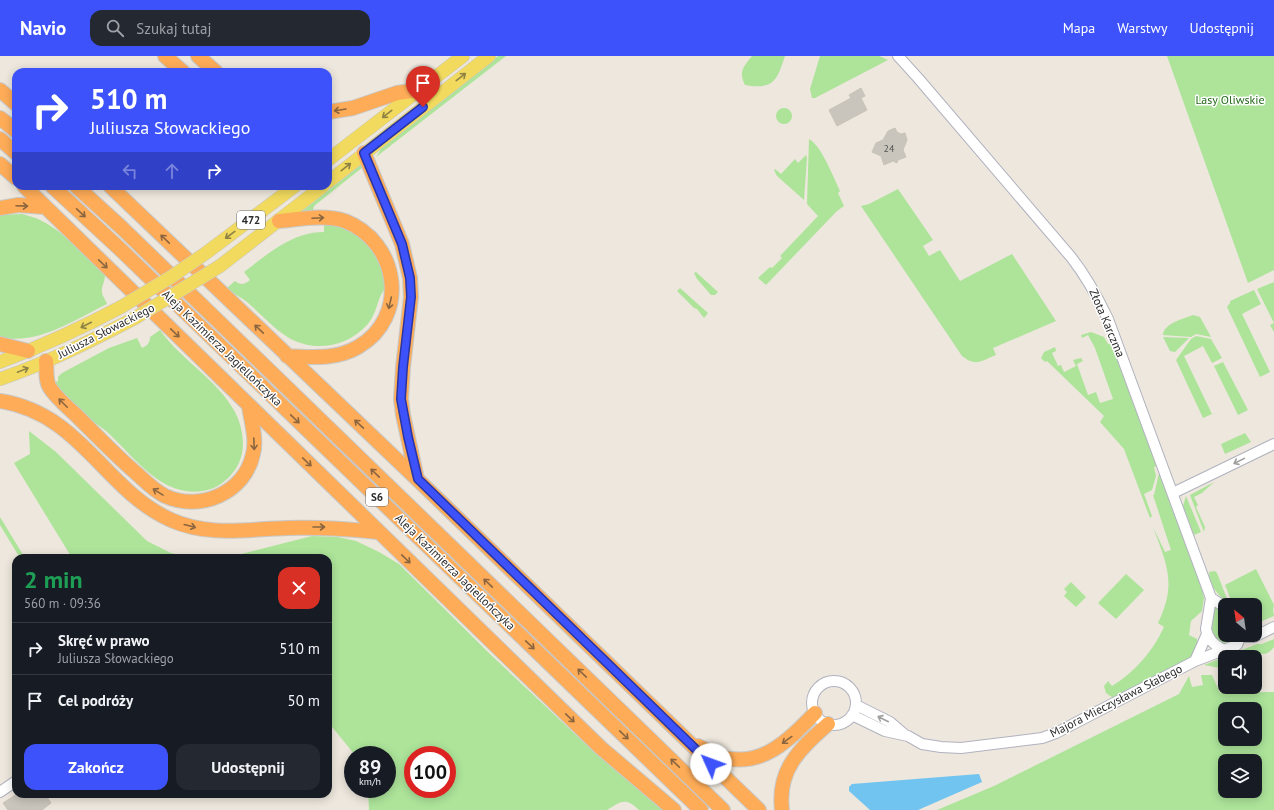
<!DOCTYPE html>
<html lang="pl">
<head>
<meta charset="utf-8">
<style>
  :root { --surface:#171b24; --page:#242831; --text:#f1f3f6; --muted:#9ea1a6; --line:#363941; --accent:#3d52fa }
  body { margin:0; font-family:"PT Sans",sans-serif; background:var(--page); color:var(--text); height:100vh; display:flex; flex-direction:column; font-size:15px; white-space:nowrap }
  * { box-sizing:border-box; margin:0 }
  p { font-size:13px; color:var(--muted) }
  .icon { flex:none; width:22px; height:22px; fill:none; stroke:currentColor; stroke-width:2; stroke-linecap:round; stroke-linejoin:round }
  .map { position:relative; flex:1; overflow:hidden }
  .sheet { position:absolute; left:12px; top:498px; width:320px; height:244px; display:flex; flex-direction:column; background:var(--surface); border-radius:12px; box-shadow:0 2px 10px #0003 }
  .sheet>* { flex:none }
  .guide { position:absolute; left:12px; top:12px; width:320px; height:122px; border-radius:12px; box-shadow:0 2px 10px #0003; background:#3d52fa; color:#fff; overflow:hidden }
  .needle { width:26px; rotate:331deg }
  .buttons { position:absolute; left:1218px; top:542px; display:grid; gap:8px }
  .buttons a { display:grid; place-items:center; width:44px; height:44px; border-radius:8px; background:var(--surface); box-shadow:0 2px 10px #0003; font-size:20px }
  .speed { position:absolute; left:344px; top:690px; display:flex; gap:8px; font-size:20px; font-weight:700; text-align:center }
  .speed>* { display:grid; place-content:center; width:52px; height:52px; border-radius:50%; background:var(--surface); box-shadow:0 2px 10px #0003; line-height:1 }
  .speed small { font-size:10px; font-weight:400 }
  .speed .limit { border:6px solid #d22; background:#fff; color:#111 }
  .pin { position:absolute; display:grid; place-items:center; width:34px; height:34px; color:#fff; margin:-41px -17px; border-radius:50% 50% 50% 0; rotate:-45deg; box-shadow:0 0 4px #0007 }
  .pin .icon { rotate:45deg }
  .me { position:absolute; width:44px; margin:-22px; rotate:313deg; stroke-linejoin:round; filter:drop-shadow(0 0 3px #0008) }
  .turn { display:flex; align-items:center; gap:14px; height:84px; padding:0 12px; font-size:18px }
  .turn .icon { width:52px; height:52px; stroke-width:2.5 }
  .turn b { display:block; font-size:28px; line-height:34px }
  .lanes { display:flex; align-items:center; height:38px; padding:0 12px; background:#0003; justify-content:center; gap:20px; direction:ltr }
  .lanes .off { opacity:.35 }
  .round { display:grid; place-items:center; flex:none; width:42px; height:42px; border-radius:12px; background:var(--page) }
  .overview { display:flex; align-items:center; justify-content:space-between; height:68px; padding:0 12px }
  h1 { font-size:24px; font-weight:800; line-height:30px; color:#1e9e55 }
  .button { display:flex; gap:8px; margin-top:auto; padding:8px 12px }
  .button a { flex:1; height:46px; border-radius:12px; background:var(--accent); color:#fff; font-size:16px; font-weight:800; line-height:46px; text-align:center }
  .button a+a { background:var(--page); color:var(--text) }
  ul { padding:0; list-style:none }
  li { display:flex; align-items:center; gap:12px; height:52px; padding:0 12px; border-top:1px solid var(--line) }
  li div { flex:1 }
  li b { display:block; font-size:15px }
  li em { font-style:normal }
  header { display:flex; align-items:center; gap:24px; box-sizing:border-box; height:56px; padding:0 20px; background:var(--accent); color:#fff }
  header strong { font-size:19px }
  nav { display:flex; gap:22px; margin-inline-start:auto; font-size:14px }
  .search { width:280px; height:36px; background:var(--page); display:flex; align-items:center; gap:10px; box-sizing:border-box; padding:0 14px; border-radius:12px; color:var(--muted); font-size:15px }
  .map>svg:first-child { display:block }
</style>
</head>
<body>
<header>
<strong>Navio</strong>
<div class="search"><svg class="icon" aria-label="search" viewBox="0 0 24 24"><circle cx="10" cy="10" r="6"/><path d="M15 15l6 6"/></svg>Szukaj tutaj</div>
<nav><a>Mapa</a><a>Warstwy</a><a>Udostępnij</a></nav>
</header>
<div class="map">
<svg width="1274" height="754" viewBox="0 0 1274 754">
  <rect width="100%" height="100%" fill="#ede7dd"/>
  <path fill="#ade49a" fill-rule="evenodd" d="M498,0h8l-130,101 7,-11z
    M752,0h33c-8,24 -11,34 -40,29 -7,-13 -1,-19 7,-29z
    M820,0h59l9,4 -73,38h-3l-2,-9z
    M1167,0h107v214l-26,13z
    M776 60a8 8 0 1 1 16 0a8 8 0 1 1-16 0Z
    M809,83c12,6 25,39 31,52l-2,2 6,13 -7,5 -71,74 -8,-7 12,-11 2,1 10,-10 -2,-2 38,-40 -11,-12z
    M806,99l1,3 -3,42 -27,-24 -3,-6 1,-1 6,5 14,-15 3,4z
    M362,108l1,3 -49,39 -1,5 -12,1z
    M898,133l35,51 -10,6 6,10 11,-6 20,31 52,-27 44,67 -63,27 3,7c-15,6 -20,12 -34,1l-101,-150 8,-2z
    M22,158c6,2 13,3 18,6 25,12 45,37 65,55 0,7 -4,12 -3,17 0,4 4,8 5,12 -31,15 -70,42 -107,33v-122z
    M324,168l20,3 13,7 22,24 7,30c-9,8 -8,25 -19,37 -21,23 -55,28 -81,11 -14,-9 -26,-23 -39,-34 -6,-5 -14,-8 -20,-14l8,-7c5,4 9,4 15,-1l-6,-8c24,-18 48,-40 80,-40z
    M696,216l22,20 -3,3h-4l-14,-16 -3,-6z
    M1274,226v50l-4,-7 4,-2 -17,-34z
    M680,232l28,25 -4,5 -7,-9 -3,-1 -17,-17z
    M1254,234l7,14 -19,10 28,58 -10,5 -33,-70 3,-4v-2z
    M1193,259l7,2 11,20 -15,-3 -5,3 -28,-2c1,-12 20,-16 30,-20z
    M160,274c21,30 58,50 75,82 9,18 12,41 0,58 -8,11 -19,19 -32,21 -42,7 -70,-36 -97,-60 -10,-8 -22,-15 -31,-24 -8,-7 -16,-16 -23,-24l6,-2v-4l4,-4 47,-25 28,-10 5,10c5,-2 8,-5 8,-11z
    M1091,276l13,5 4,7 3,-1 46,123 -3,1 2,9 -4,14 -8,4 8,22 -2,2 -26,-69 -24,-27 4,-6 -57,-55 -2,1 -4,-4 3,-6 11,-5 1,4 -4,2 6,13 3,-1 3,7 12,-6 -3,-6 8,-2 2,3 -6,3 11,31 8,-3 4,11 13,-4 -18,-51 -7,-13 -6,3 -1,-3z
    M1196,280l15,3 11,19 -10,5 -9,-17 -19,10 28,58 -9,4 -27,-58 15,-21z
    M1163,281l26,1 -14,14 -5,-1z
    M1223,306l25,48 -10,5 -24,-49z
    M29,375l27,21 91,89 24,12 24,5h-123l-58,-95 16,-9z
    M1245,377l6,9 -26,12 -4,-10z
    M1159,417l43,117 2,8 -2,13 -11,10 -2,14 8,4c2,10 -4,16 -11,22l-73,37 -7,-5 -2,-7 4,-5 4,5c23,-14 41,-35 52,-59l-6,-4c19,-39 9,-58 -5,-96l12,25 6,-2 -18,-55h1z
    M1214,426l-12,11 -8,4 4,8 -2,2 9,20 -1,5 -14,-37z
    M1186,440l15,36 -7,3 -11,-29z
    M0,461l25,41h-5l-20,-33z
    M312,480l26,1 18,4 23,11 20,12 91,90 103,97 69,59h-23c-13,-13 -18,-9 -32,0h-238l-1,-21h19v-34h-32l-27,-33v-164h-112l13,-1zM413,699h34v34h-34z
    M1256,513l18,36 -1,5 1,6 -19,8v-19h-20l-4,-5 -6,-15z
    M1215,515l2,2 12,31c-10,-8 -20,-18 -20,-32z
    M1126,518l18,16 -28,29 -18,-16z
    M1071,526l15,15 -10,10 -12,-11 3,-4 -3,-3z
    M1215,549l10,7v23h10c-8,15 -25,6 -26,-8 0,-7 4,-16 6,-22z
    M1274,583v8c-4,5 -9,9 -16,6l-7,4h-26v12l-21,-4 53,-21h5z
    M1201,619h11l8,18 54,-1v118h-337l57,-24 185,-92 10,-18 3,11 11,-2zM1225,653h30v30h-30zM1225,705h30v30h-30z"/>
  <path fill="#70c4ef" d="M979,718l3,8 -64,28h-48l-21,-19v-4l3,-3z"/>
  <path fill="#c9c5bc" stroke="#c8c4b7" d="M861,32l4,8 -4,2 6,12 -30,16 -8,-16 22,-12 -2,-3z
    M895,72l2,4 4,2 4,-1 2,7 -4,10 3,7 -8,3 -1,3 -4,-2 -9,4 -3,-9 -9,-4 4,-9 7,-3 5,-9z
    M17,738h28l6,9 -9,7h-34l-5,-7z"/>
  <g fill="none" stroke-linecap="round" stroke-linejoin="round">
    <g stroke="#b1b2bf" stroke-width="12">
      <path id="minor" d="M898,0l20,22 153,179c15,19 26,39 37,62l103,279 -5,31c2,10 8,16 16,20
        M1173,437l101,-49
        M1211,542l14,9
        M1241,581h13l20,-10
        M1195,605l12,-27
        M812 647a22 22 0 1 1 44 0a22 22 0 1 1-44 0Z
        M856,649l34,17 14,12
        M852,659l33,16 23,5 14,8 19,3 20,1 81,-10 14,-5 139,-72 42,-16 4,-10
        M0,736l16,-11"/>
    </g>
    <g stroke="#c8c8c8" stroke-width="14">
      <path id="major" d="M328,104l135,-104
        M328,126l161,-126
        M206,197l89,-67
        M220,210l103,-80
        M0,306c42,-16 82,-34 121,-55
        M0,323c47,-16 91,-38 135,-61"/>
    </g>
    <g stroke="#c8c8c8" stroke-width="16">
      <path id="highway" d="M165,0l18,16
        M198,0l18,16
        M0,34l16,14
        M328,56l25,-4 44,-15 21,-3
        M0,62l16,13
        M0,83l16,14
        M364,97l38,91 8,34 1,19 -8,70 -2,32 2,16 14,64
        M0,108l16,14
        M24,130l577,562 73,62
        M52,130l68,63 581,561
        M76,130l46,42 601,582
        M110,130l307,293 342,331
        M0,152l18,-3 27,2
        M279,165c21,-2 46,-7 66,0 54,21 65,96 13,126 -22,13 -47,10 -71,9
        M0,288l28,7
        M46,305c1,8 -1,20 4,27 7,11 20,21 29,30 19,19 37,38 57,55 9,8 17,17 29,23 35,16 80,-3 88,-42 4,-15 -2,-33 -4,-48
        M0,345c82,13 104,89 171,119 38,17 77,9 117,8 30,-1 60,1 90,4
        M698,690c7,3 13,8 20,10 42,14 70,-15 97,-43
        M782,754c-5,-41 18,-61 46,-86"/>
    </g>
    <use href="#minor" stroke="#fff" stroke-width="10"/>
    <use href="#major" stroke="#f1da5e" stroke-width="13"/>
    <use href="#highway" stroke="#feac57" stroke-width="14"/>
    <g stroke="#c8c8c8" stroke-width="14" stroke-linecap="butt">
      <path id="major-bridge" d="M121,251l50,-30 35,-24
        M135,262l85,-52"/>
    </g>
    <use href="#major-bridge" stroke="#f1da5e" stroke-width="13"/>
  </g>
  <defs><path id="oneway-shaft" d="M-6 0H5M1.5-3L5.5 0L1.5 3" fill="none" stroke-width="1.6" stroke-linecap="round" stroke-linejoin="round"/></defs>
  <g stroke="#8e8244">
    <use href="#oneway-shaft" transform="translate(461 21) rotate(-38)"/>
    <use href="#oneway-shaft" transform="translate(387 58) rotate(142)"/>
    <use href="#oneway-shaft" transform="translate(346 111) rotate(-38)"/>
    <use href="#oneway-shaft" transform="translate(230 179) rotate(143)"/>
    <use href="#oneway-shaft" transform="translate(86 269) rotate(153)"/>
    <use href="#oneway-shaft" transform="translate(23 314) rotate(-22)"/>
  </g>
  <g stroke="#8a653f">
    <use href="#oneway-shaft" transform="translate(340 54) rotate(171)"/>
    <use href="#oneway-shaft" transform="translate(22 150) rotate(2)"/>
    <use href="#oneway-shaft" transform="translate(81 157) rotate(43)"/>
    <use href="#oneway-shaft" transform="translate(318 162) rotate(-3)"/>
    <use href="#oneway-shaft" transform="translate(165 183) rotate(-136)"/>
    <use href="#oneway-shaft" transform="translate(103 208) rotate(44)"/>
    <use href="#oneway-shaft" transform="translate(390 247) rotate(103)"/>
    <use href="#oneway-shaft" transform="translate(259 273) rotate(-136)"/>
    <use href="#oneway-shaft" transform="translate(175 277) rotate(44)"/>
    <use href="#oneway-shaft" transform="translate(63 347) rotate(-135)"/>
    <use href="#oneway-shaft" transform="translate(295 363) rotate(44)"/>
    <use href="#oneway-shaft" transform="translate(359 368) rotate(-137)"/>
    <use href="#oneway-shaft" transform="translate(254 388) rotate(88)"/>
    <use href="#oneway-shaft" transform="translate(307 406) rotate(44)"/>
    <use href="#oneway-shaft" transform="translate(375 417) rotate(-136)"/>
    <use href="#oneway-shaft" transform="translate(158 436) rotate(-148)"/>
    <use href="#oneway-shaft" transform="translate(190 470) rotate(15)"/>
    <use href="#oneway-shaft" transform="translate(319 471)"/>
    <use href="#oneway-shaft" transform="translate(406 503) rotate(44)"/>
    <use href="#oneway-shaft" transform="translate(488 527) rotate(-136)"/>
    <use href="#oneway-shaft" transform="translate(530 589) rotate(44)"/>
    <use href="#oneway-shaft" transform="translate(582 617) rotate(-136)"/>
    <use href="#oneway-shaft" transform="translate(570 662) rotate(44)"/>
    <use href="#oneway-shaft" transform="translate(624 679) rotate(44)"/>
    <use href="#oneway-shaft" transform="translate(787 684) rotate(144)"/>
    <use href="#oneway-shaft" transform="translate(675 707) rotate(-136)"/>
  </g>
  <g stroke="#a0a0a0">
    <use href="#oneway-shaft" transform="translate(1239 405) rotate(154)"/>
    <use href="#oneway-shaft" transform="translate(883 663) rotate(-153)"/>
  </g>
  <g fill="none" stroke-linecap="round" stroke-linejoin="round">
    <g stroke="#2835a2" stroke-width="10">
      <path id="route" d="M423,51l-59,46 38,91 8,34 1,19 -8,70 -2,32 7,38 10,42 293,285"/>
    </g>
    <use href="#route" stroke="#3d52fa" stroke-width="7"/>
  </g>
  <g text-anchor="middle" stroke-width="3" stroke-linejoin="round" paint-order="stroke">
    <g font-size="10" fill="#52524f">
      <text x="889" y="96">24</text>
    </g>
    <g fill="#fff" stroke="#6b6b6b" stroke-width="1">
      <rect x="237" y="155" width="28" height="18" rx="3"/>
      <rect x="366" y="432" width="22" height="18" rx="3"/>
    </g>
    <g font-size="11" font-weight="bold" fill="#2b2b2b">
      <text x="251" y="168">472</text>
      <text x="377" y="445">S6</text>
    </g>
    <g font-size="12" fill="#24691a" stroke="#fff">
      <text x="1230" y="48">Lasy Oliwskie</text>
    </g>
    <g font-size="12" fill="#2b2b2b" stroke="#fff">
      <text transform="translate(1107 267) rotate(67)" y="4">Złota Karczma</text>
      <text transform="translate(106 275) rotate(-27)" y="4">Juliusza Słowackiego</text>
      <text transform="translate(222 292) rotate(44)" y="4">Aleja Kazimierza Jagiellończyka</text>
      <text transform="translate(455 516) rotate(44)" y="4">Aleja Kazimierza Jagiellończyka</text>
      <text transform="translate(1116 645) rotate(-27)" y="4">Majora Mieczysława Słabego</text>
    </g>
  </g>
</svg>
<div class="buttons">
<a><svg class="needle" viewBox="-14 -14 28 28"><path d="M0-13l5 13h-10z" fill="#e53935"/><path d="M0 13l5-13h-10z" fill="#9ea1a6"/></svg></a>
<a><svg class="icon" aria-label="sound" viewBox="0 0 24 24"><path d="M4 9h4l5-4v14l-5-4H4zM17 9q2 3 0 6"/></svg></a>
<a><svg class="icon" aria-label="search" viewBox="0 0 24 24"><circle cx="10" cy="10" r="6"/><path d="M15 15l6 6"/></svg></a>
<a><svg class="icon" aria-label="layers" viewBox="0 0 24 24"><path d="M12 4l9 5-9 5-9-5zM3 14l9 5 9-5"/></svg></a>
</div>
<div class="speed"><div>89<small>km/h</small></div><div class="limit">100</div></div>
<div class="pin" style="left:423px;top:51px;background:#d93025"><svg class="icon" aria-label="arrive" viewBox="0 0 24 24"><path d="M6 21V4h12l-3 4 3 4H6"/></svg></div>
<svg class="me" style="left:711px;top:708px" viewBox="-20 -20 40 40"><circle r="19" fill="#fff"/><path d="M0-13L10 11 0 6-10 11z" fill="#3d52fa"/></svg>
<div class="guide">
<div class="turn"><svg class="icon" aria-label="right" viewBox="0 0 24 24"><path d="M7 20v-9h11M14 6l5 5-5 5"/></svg><div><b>510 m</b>Juliusza Słowackiego</div></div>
<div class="lanes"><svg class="icon off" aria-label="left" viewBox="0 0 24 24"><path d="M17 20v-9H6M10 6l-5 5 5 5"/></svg><svg class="icon off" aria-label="ahead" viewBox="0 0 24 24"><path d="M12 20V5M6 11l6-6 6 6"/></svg><svg class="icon" aria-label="right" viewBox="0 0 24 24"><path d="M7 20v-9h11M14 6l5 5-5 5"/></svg></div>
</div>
<section class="sheet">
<div class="overview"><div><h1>2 min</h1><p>560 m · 09:36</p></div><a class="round" style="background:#d93025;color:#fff"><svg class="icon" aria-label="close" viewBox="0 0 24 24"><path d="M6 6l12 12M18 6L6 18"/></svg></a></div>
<ul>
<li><svg class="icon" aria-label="right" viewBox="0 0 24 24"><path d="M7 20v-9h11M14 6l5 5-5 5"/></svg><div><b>Skręć w prawo</b><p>Juliusza Słowackiego</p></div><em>510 m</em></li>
<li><svg class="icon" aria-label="arrive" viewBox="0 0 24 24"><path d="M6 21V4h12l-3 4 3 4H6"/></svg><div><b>Cel podróży</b></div><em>50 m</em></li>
</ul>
<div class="button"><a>Zakończ</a><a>Udostępnij</a></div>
</section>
</div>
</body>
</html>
